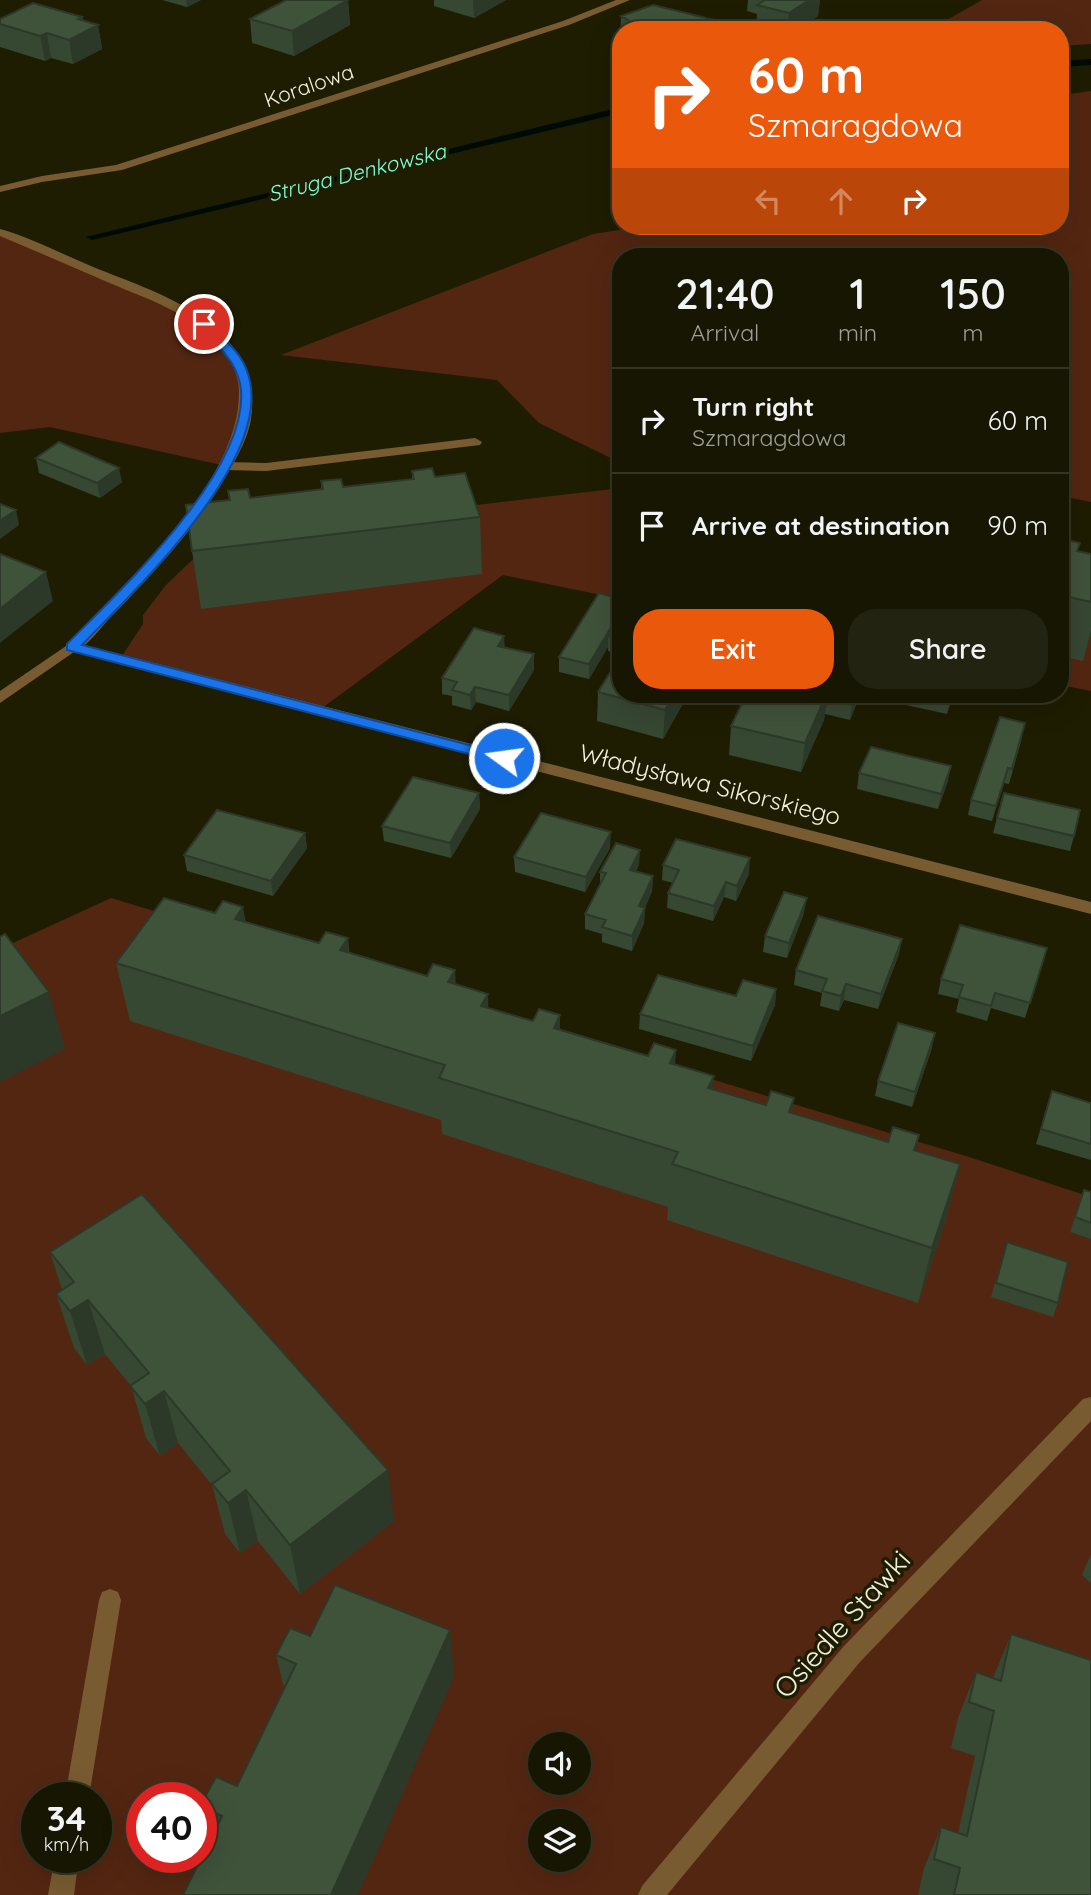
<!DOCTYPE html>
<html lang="en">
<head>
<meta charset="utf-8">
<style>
  :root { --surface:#161602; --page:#232311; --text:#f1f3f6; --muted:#9e9f99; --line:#353524; --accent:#ea580c }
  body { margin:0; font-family:Quicksand,sans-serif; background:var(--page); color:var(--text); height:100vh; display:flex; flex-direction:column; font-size:26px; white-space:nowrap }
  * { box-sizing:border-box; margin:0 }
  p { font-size:23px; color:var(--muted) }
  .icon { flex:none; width:38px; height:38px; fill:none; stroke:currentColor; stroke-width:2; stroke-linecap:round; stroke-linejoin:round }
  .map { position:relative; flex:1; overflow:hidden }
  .details { position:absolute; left:612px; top:248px; width:457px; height:455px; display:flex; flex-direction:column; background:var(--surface); border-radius:28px; box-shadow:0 7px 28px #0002,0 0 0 2px var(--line) }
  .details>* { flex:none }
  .banner { position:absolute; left:612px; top:21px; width:457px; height:214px; border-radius:28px; box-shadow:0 7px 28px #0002,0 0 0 2px var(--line); background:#ea580c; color:#fff; overflow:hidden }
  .controls { position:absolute; left:528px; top:1732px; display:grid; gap:14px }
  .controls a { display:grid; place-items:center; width:63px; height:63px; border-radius:50%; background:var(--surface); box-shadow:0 7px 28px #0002,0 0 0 2px var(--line); font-size:35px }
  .speed { position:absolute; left:21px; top:1782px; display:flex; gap:14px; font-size:35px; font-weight:700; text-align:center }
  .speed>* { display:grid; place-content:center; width:91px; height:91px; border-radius:50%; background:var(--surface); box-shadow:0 7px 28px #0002,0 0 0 2px var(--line); line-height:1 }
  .speed small { font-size:18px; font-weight:400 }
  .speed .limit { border:10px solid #d22; background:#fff; color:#111 }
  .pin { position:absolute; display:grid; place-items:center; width:60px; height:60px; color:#fff; margin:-30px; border:4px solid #fff; border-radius:50%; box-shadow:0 2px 7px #0007 }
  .me { position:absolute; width:77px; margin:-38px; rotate:284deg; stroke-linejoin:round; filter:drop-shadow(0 0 5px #0008) }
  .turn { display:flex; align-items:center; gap:24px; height:147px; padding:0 21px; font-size:32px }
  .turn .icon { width:91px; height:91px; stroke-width:2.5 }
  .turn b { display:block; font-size:49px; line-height:60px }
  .lanes { display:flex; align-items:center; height:66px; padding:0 21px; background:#0003; justify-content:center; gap:35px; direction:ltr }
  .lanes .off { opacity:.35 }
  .eta { display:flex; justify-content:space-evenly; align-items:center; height:119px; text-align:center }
  .eta b { font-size:42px; font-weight:600; line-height:49px }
  .button { display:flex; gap:14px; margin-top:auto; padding:14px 21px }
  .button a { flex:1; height:80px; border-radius:28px; background:var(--accent); color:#fff; font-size:28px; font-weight:600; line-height:80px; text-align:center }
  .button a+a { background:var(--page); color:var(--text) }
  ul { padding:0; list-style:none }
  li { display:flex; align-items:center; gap:21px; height:105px; padding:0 21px; border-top:2px solid var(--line) }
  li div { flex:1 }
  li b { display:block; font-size:26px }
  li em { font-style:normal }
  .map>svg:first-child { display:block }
</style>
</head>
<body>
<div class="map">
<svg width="1091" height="1895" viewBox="0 0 1091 1895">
  <rect width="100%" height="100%" fill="#1e1d02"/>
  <path fill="#532611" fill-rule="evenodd" d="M982,0h109v44l-30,2 -1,-16h-75l-40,-9z
    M1091,91v411l-30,-6 -1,-239h-439v206l-82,-40 -42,-43 -216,-25 312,-121 52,-8h415l1,-131z
    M0,232l161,68 43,25 33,33 9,32 -20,76 -176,-39 -50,6z
    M621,488v111l-118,-24 -185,136 -198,-52 23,-35v-9l23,-30 43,-41 31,-11z
    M1060,577l31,6v108l-30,-6z
    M111,898l858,259 122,40v698h-1091v-946zM541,1745h38v38h-38zM37,1797h59v60h-59zM142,1797h59v60h-59zM541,1822h38v38h-38z"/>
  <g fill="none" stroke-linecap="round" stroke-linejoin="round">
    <path fill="#000a05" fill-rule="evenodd" d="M1091,59v6l-31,2v-6z
      M621,107v6l-529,127 -6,-3z"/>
    <path fill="#785b31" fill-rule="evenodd" d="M475,438l7,4 -2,3 -214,26 -40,-1 -7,-4 7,-4 40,1z"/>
    <path fill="#785b31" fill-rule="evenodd" d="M616,0h14l-61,25 -447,145 -80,12 -42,10v-6l42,-10 74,-11 447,-144z
      M0,229c29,8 56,22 84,34 55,24 128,42 159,99 9,18 11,37 8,57 -4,25 -21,50 -34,72 -30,47 -70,89 -110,130 -8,9 -19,24 -30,29 -4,3 -6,1 -10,0l-2,-3 2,-3c60,-58 174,-164 172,-253 0,-22 -16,-44 -33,-58 -27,-24 -61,-35 -94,-49 -37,-16 -74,-32 -112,-48z
      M1091,1397v24l-231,241 -193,233h-29l4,-9 202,-240 239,-247z
      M110,1589l8,3 3,8 -32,197h-24l34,-197 3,-8z
      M55,1857h24l-5,38h-26z"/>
    <path fill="#785b31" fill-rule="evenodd" d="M72,642l1019,260v12l-1017,-262 -74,51v-12z"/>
  </g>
  <path fill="#364732" d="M162,0h39l-14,7z
    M348,0l2,25 -56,31 -42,-13 -2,-24z
    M434,0h72l-32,18 -40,-12z
    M748,0h72l-2,16 -19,14 -43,-1 1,-15 -10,-3z
    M621,16l102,6v8h-102v11h-1z
    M82,17l1,3 15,5 4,24 -29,15 -22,-6 -6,3 -45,-14v-28z
    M36,458l86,24 -22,16 -61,-25z
    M412,471l23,6 45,40 2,57 -281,35 -9,-58 37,-51 92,-10v-9l22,6 69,-8z
    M1060,540l18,12 13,2v80l-8,27 -23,-5z
    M621,599v56l-13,-4v-4l-19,32 -30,-7v-15z
    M505,647l29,23 -25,41 -33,-9 -5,8 -19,-5v-9l-10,-2v-16z
    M598,692l23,3h64v5l-22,39 -66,-18z
    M746,695h114l-10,25 -25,-6 -1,6 -23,52 -72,-17 2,-29z
    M860,695h93l-6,19z
    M1022,738l-13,46 -5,-1 -12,38 -24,-6 3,-15z
    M859,773l89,8 -10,28 -81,-20z
    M479,793l1,16 -29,49 -67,-17 -2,-15z
    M997,818l77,18 -4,15 -77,-18z
    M305,833l2,15 -34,48 -86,-25 -3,-16z
    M610,848l-25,44 -70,-20 -1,-15z
    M639,865l-3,6 17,5 -1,15 -7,17 -1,15 -12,28 -30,-9v-8l-17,-5v-15l15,-29v-13z
    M663,865l86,9 -13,27 -12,-4 -11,24 -46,-13 1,-15 5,-10 -11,-3z
    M804,913l-17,45 -24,-6 2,-16z
    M246,922l73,21 29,-5 1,15 139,41v14l45,13 27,-6v14l115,35 37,25 248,75 -14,55 -28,84 -251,-83 1,-13 -226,-73 -1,-14 -311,-99 -14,-58z
    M1047,948l-22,70 -34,-10 -4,13 -31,-9 3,-13 -21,-5 3,-15z
    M899,954l-21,55 -34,-9 -5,11 -19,-5 2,-13 -28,-8 2,-15z
    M776,989l-1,16 -24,56 -112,-32 1,-15z
    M932,1048l-20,59 -37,-11 3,-15z
    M1052,1091l39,12v57l-55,-16z
    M1084,1190l7,2v47l-21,-7z
    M1007,1242l51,61 -5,14 -62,-20z
    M50,1252l344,269 -94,73 -42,-53 -18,12 -15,-19 -13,-49 -34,-42 -18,13 -14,-18 -15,-52 -26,-32 -18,11 -13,-17 -18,-54 6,-4z
    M1091,1554v29l-9,-8z
    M1011,1634l80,261h-173l6,-27 17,-41 17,6 17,-77 -24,-8 7,-30 18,-46 17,6z
    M310,1636l144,41 -243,160 -10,-28v-5l36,-18 47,-98 -8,-33z"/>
  <path fill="#2c3929" d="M186,0h15l-14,7z
    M348,0l2,25 -56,31 -2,-25z
    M473,0h33l-32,18z
    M809,0h11l-2,16 -19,14h-11l1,-17z
    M82,17l3,15 13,-7 4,24 -29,15 -4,-24 9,-21z
    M723,22v8h-6v-2z
    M47,33l4,25 -6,3 -5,-25z
    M119,468l3,14 -22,16 -3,-15z
    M16,510l3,15 -19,14v-18z
    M46,572l7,29 -53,42v-34z
    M621,611v14l-13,11v11l-19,32v-15z
    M1091,630v4l-8,27z
    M504,636l1,15 -7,-5z
    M534,654v16l-25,41v-16z
    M475,687l1,15 -5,8 -1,-15z
    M673,695h12v5l-22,39 2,-29z
    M826,695h2l-4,25 -23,52 4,-29z
    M856,695h4l-10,25 2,-15z
    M951,695h2l-6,19 3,-15z
    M951,766l-3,15 -10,28 3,-15z
    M1008,768l-4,15 -12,38 4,-15z
    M479,793l1,16 -29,49 -1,-15z
    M611,832l-1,16 -25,44 1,-15z
    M305,833l2,15 -34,48 -2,-15z
    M640,850l-1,15 -10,20 1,-15z
    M750,858l-1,16 -13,27 1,-15z
    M653,876l-1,15 -13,31v-16z
    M726,882l-2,15 -11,24 1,-15z
    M807,898l-3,15 -17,45 2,-15z
    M243,907l10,57 -18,-45z
    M645,908l-1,15 -12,28v-15z
    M348,938l6,58 -14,-46z
    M902,939l-3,15 -21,55 3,-15z
    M455,970l3,58 -10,-46z
    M846,984l-2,16 -5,11 2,-15z
    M776,989l-1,16 -24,56 2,-15z
    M49,992l16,57 -65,33v-66z
    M488,994l2,57 -9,-45z
    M560,1015v57l-6,-44z
    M935,1033l-3,15 -20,59 3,-15z
    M676,1050l-4,56 -2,-43z
    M714,1076l-6,56v-44z
    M794,1098l-8,56 3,-42z
    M960,1164l-14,55 -28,84 14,-55z
    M88,1300l17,54 -18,11 -17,-54z
    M164,1391l14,52 -18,13 -15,-52z
    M388,1470l6,51 -94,73 -10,-49z
    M246,1490l12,51 -18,12 -12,-50z
    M450,1630l4,47 -96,218h-27z"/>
  <path fill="#3f523a" stroke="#2c3929" stroke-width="2" d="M286,0h62l-56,31 -42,-12z
    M765,0h44l-20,13 -32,-8z
    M33,3l49,14 -4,2 20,6 -29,15 -22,-7 -7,3 -40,-12v-5z
    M653,5l70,17 -6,6 -27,2h-45l-24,-14z
    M59,442l60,26 -22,15 -61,-25z
    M432,468l3,9 30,-4 15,44 -288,34 -6,-46 44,-5 -2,-9 20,-2 2,9 73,-9 -2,-8 20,-2 2,8 71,-8 -2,-8z
    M0,504l16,6 -16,11z
    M1061,539l19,4 -3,8 14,3v48l-31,-7z
    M0,554l46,18 -46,37z
    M599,593l22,6v12l-32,53 -30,-7z
    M621,614v25l-13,-3z
    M474,628l30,8 -6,10 36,8 -25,41 -34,-8 -5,8 -18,-5 5,-8 -15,-4z
    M621,655v40h52l-8,15 -67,-18z
    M746,695h80l-21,48 -74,-17z
    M828,695h28l-4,10 -25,-6z
    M931,695h20l-1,4z
    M1000,717l25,6 -13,46 -4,-1 -12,38 -25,-6z
    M871,747l80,19 -10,28 -82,-21z
    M413,777l66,16 -29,50 -68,-17z
    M1004,793l76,17 -6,26 -77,-18z
    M217,810l88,23 -34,48 -87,-26z
    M541,813l70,19 -25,45 -72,-20z
    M676,839l74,19 -13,28 -11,-4 -12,24 -46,-13 11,-23 -16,-5z
    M616,843l24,7 -10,20 23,6 -14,30 6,2 -13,28 -30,-9 4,-7 -21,-6 21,-41 -6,-1z
    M784,892l23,6 -18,45 -24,-7z
    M164,898l51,15 8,-12 20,6 -8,12 84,24 7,-11 22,6 -8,12 87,26 6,-12 22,6 -7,12 40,12 -7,12 52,15 6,-12 21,6 -6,13 94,28 6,-13 22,7 -6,13 44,13 -6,12 58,17 5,-14 23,7 -5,14 99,30 5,-15 26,8 -5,15 46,14 -28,84 -260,-84 6,-12 -239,-74 6,-13 -329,-102z
    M818,916l84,23 -21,55 -35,-10 -5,12 -19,-5 5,-12 -31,-9z
    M960,925l87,23 -17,55 -35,-10 -4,13 -32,-9 4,-12 -22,-6z
    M5,934l44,58 -49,24v-79z
    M658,975l78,21 7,-16 33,9 -23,57 -113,-32z
    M898,1023l37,10 -20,59 -37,-11z
    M1052,1091l39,12v41l-50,-15z
    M1084,1190l7,2v31l-16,-6z
    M142,1194l246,276 -98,75 -44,-55 -18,13 -16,-19 18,-13 -66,-80 -19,13 -15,-18 19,-13 -61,-73 -18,11 -14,-17 18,-12 -24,-30z
    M1007,1242l61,20 -10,41 -62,-20z
    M335,1585l115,45 -119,265h-148l39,-79 -21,-10v-2l15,-27 21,9 59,-122 -20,-9 14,-27 20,8z
    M1011,1634l80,26v235h-137l6,-27 -26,-9 7,-32 26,9 27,-125 -25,-9 7,-30 25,9z"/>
  <path fill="#1a73e8" stroke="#114b97" stroke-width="2" d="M204,321c11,4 19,17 27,25 80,82 -96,243 -149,299l422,109 8,4 -3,4 -5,1 -437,-113v-6c54,-55 181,-172 174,-254 -3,-30 -25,-44 -42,-66z"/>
  <g text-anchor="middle" stroke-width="7" stroke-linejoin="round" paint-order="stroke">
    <g font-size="21" fill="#f0f0df" stroke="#1e1d02">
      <text transform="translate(309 86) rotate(-19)" y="7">Koralowa</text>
    </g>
    <g font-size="21" font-style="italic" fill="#82fdd6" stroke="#1e1d02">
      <text transform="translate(357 173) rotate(-14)" y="7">Struga Denkowska</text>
    </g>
    <g font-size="24" fill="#f0f0df" stroke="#1e1d02">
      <text transform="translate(710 785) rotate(14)" y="8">Władysława Sikorskiego</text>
    </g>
    <g font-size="28" fill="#f0f0df" stroke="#1e1d02">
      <text transform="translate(842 1624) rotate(-48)" y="10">Osiedle Stawki</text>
    </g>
  </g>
</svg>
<div class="controls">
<a><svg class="icon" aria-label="sound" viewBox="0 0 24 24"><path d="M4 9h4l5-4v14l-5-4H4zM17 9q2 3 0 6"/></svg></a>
<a><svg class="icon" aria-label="layers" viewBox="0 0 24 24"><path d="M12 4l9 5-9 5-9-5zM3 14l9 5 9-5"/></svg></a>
</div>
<div class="speed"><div>34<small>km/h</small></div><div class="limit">40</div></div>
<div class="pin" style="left:204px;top:324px;background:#d93025"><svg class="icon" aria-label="arrive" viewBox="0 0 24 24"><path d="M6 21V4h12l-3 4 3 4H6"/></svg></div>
<svg class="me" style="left:504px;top:758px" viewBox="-20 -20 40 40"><circle r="17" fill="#1a73e8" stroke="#fff" stroke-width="3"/><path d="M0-11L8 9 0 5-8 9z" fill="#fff"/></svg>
<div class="banner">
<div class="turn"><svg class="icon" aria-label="right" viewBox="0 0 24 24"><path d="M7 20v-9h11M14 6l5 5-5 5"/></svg><div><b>60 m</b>Szmaragdowa</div></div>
<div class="lanes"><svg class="icon off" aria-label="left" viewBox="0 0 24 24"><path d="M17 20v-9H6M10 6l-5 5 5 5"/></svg><svg class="icon off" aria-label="ahead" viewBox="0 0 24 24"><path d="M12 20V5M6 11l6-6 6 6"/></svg><svg class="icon" aria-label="right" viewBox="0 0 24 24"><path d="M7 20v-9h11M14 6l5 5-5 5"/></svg></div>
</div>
<section class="details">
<div class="eta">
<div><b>21:40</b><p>Arrival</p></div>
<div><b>1</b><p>min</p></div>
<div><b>150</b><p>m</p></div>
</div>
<ul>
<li><svg class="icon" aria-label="right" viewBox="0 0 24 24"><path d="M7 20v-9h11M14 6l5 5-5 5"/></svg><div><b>Turn right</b><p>Szmaragdowa</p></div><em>60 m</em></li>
<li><svg class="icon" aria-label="arrive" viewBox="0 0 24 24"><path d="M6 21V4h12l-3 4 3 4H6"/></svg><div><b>Arrive at destination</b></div><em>90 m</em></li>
</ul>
<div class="button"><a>Exit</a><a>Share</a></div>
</section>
</div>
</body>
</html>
